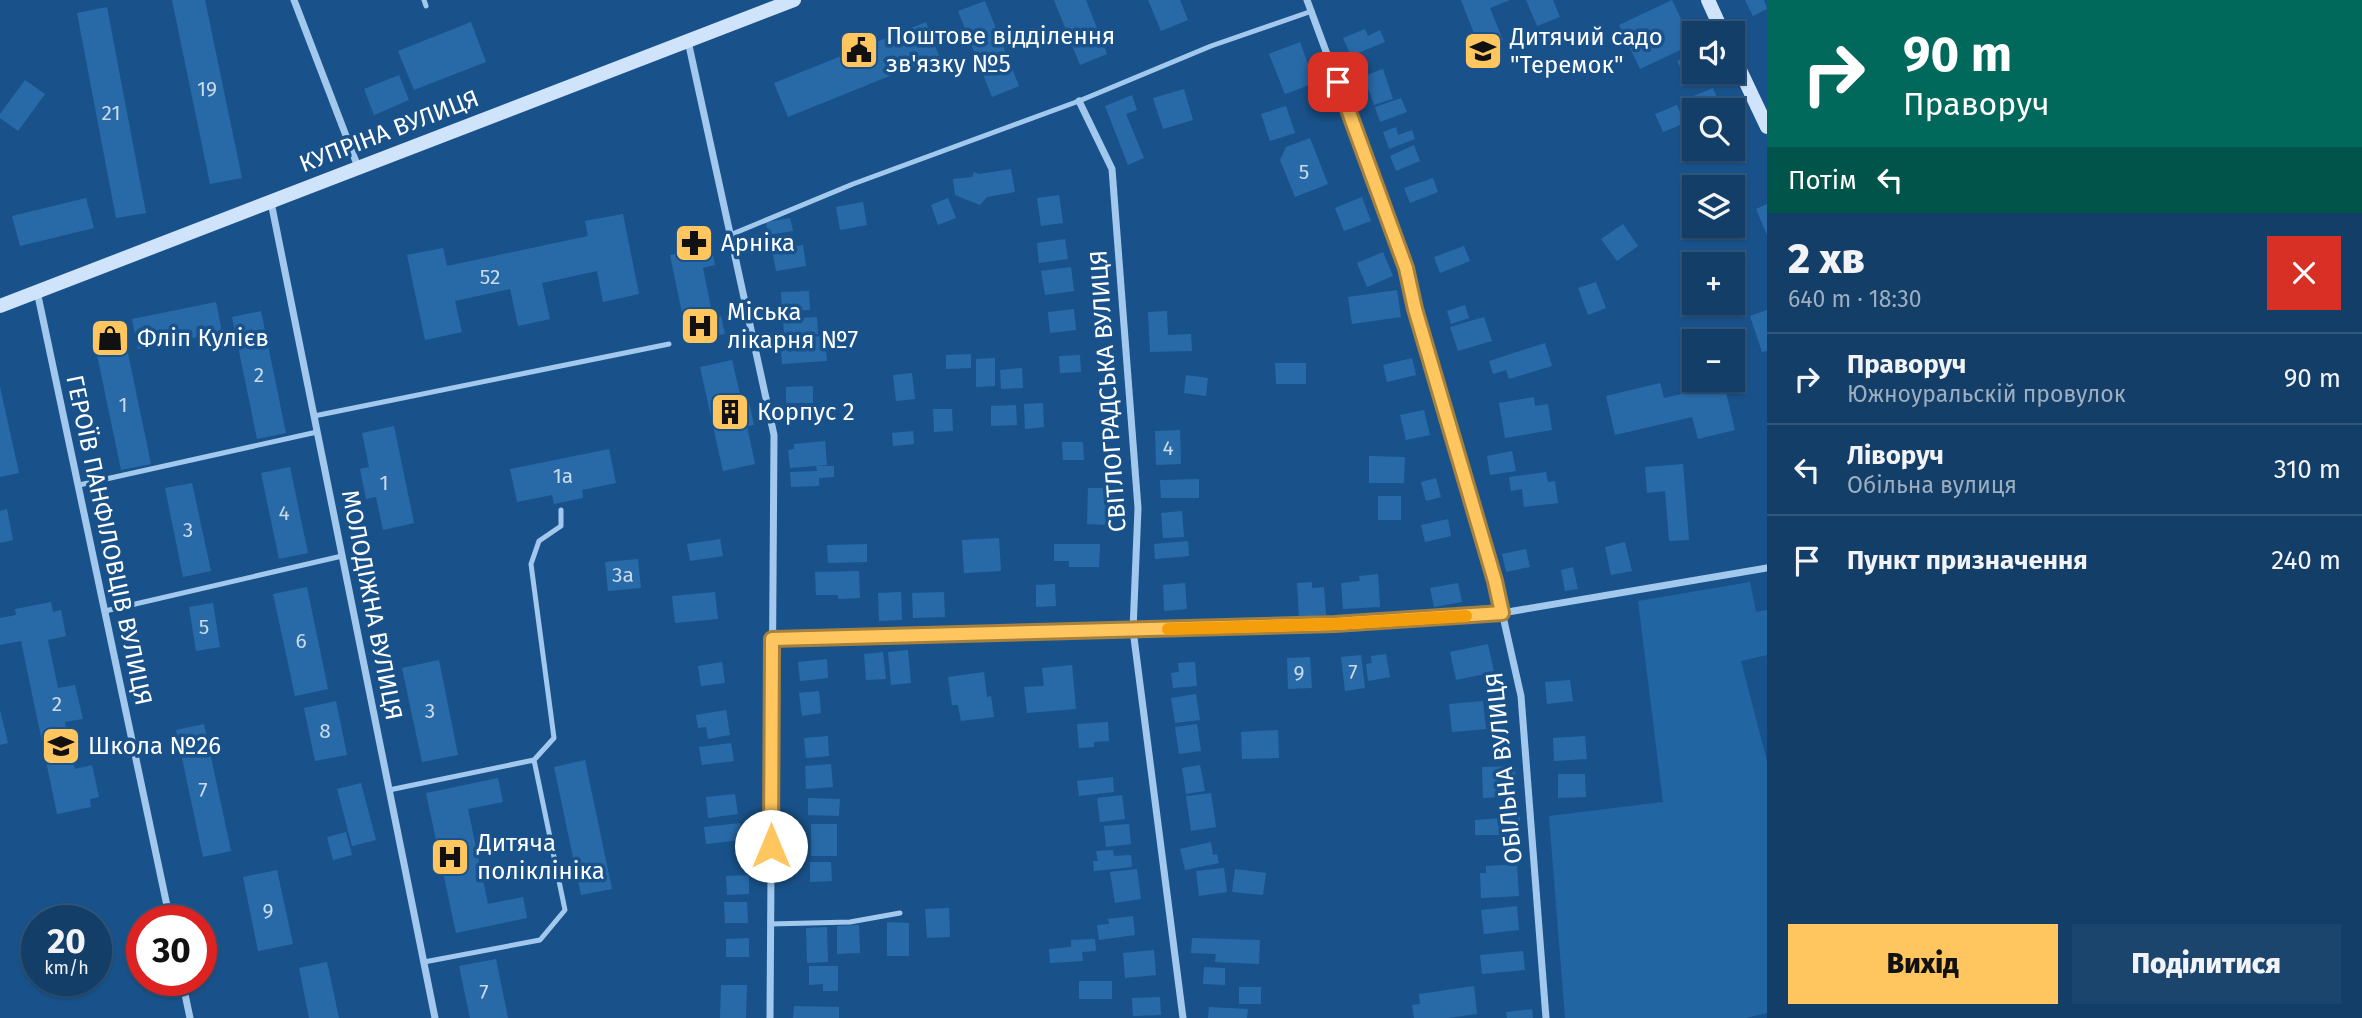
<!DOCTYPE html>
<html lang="uk">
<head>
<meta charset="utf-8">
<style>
  :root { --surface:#133e68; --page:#1c456e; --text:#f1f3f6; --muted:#9daec0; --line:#32577c; --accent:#ffc65f }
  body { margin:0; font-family:"Fira Sans",sans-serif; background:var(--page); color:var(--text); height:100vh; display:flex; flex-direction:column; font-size:26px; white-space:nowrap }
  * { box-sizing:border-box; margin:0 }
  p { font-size:23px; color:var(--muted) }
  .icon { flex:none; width:38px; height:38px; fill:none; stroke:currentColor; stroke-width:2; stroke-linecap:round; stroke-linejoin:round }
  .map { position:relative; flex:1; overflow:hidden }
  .drawer { display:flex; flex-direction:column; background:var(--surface); width:595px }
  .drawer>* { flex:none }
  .top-card { background:#00695c; color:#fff; overflow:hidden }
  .controls { position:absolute; left:1682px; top:21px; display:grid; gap:14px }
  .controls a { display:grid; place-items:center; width:63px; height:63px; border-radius:0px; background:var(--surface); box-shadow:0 2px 5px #0004,0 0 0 2px var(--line); font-size:35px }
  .speed { position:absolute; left:21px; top:905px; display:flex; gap:14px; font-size:35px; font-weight:700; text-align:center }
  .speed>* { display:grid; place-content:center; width:91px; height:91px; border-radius:50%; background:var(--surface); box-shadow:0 2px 5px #0004,0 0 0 2px var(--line); line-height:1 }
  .speed small { font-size:18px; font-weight:400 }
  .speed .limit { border:10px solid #d22; background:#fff; color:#111 }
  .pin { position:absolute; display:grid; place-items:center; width:60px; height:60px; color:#fff; margin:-30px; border-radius:14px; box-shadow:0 4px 10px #0006 }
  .me { position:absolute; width:77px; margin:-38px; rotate:0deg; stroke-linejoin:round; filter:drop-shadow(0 0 5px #0008) }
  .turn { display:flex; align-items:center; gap:24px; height:147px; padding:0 21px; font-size:32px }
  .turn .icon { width:91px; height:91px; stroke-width:2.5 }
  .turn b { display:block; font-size:49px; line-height:60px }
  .then { display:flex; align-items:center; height:66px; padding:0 21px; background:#0003; gap:14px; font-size:26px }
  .round { display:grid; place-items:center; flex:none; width:74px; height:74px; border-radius:0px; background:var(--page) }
  .overview { display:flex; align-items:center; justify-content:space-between; height:119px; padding:0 21px }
  h1 { font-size:42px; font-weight:800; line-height:52px }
  .primary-button { display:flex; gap:14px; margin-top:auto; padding:14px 21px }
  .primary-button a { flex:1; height:80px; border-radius:0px; background:var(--accent); color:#111; font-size:28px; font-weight:800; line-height:80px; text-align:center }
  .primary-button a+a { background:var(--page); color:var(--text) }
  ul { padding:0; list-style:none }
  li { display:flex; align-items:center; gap:21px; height:91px; padding:0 21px; border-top:2px solid var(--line) }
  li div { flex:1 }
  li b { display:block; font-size:26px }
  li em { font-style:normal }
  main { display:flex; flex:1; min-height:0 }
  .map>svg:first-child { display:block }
</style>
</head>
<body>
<main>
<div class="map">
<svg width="1767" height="1018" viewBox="0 0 1767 1018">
  <rect width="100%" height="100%" fill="#19528a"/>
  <path fill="#2265a3" d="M1750,582l6,30 11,-2v45l-26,6 26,100v252l-21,5h-181l-16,-202 114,-14 -25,-201z"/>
  <path fill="#286aa8" d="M172,0h33l37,178 -32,6z
    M1054,0h32l21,54 -27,11z
    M1148,0h32l8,20 -27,11z
    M1461,0h49l-20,8 13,32 -23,9z
    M1526,0h27l7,17 -23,9z
    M1672,0l21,44 -53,25 -21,-44z
    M1745,0h19l3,9 -14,7z
    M985,1l34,85 -27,11 -34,-86z
    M107,7l39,206 -30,5 -39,-205z
    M471,22l15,40 -72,28 -16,-39z
    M926,22l13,34 -151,61 -14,-34z
    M1365,29l3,7 12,-6 5,12 -34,14 -8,-18z
    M1300,42l15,41 -30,11 -16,-40z
    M1694,53v19h10l-18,8 -9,-19z
    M1383,69l10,30 -19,6 -10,-29z
    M399,75l10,25 -35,15 -10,-26z
    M25,80l20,14 -27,37 -18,-13v-4z
    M1713,88l5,12 -22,9 -5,-12z
    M1184,89l9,31 -30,9 -10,-31z
    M1132,95l5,15 -11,4 18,44 -16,7 -23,-59z
    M1401,98l6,14 -27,10 -5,-15z
    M1677,105l8,18 -22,9 -8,-18z
    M1286,106l9,27 -25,8 -9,-27z
    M1396,127l2,8 14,-5 3,9 -26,10 -6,-17z
    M1310,138l18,46 -33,13 -15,-37 6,-13z
    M1414,145l6,16 -24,10 -6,-15z
    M1011,169l4,23 -28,5 -7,8 -25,-10 -2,-16 19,-2 2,-5 5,2z
    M1433,178l5,14 -28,11 -6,-15z
    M1059,195l4,28 -22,3 -4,-28z
    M1362,197l9,24 -27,10 -9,-23z
    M86,198l8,30 -74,18 -8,-30z
    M948,198l8,20 -18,7 -7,-20z
    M863,202l4,23 -27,5 -4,-23z
    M1767,204v31l-11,-26z
    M623,214l16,80 -36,8 -6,-31 -55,12 8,36 -32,7 -8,-37 -55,12 7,31 -37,8 -18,-85 36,-7 4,18 141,-30 -3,-15z
    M790,218l3,13 -25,4 -2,-13z
    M1623,224l15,22 -21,15 -16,-22z
    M1065,239l3,20 -29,4 -2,-20z
    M803,245l3,21 -30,5 -4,-21z
    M711,246l4,19 -12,3 10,50 8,-2 4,18 -37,8 -18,-87z
    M1464,246l6,15 -30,12 -6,-16z
    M1383,252l10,24 -26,11 -10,-24z
    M1071,267l3,24 -29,4 -4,-24z
    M1596,282l10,26 -18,7 -10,-27z
    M1397,290l4,27 -49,7 -4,-27z
    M809,291l1,19 -28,1 -1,-19z
    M216,302l6,30 -84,17 -6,-30z
    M1465,305l4,13 -18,6 -4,-13z
    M1074,309l2,21 -26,3 -2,-21z
    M1767,310v41l-5,1 -12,-36z
    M261,311l25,122 -29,6 -25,-122z
    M1167,311l1,24 23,-1 1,17 -42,1 -2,-40z
    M817,317l1,17 -34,2 -1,-17z
    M1484,317l8,24 -34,10 -8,-24z
    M825,336l2,25 -45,3 -2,-25z
    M125,339l26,125 -30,6 -26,-125z
    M1545,343l7,23 -43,13 -3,-9 -13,4 -4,-13z
    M971,354v14l-25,1v-14z
    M1080,355l1,17 -21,1 -1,-17z
    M995,358v28l-19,1v-28z
    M1412,358l4,17 -29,7 -4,-17z
    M732,360l9,38 7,-1 6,28 -7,1 8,38 -32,7 -23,-104z
    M1275,363h31v21h-30z
    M1022,368l1,20 -22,1 -1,-19z
    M912,373l3,26 -19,2 -3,-26z
    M1694,373v7h29l12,50 -37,9 -6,-22 -77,18 -9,-39 54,-13 4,15 22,-5 -4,-17z
    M1186,375l22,3 -2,18 -22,-3z
    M813,386v17h-27v-16z
    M0,387l19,86 -19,4z
    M1534,397l1,9 13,-2 4,26 -47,8 -6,-35z
    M1043,403l1,24 -19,2 -1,-25z
    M1016,405l1,20 -26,1v-20z
    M933,409h19l1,22 -19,1z
    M1424,410l6,25 -24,5 -6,-25z
    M394,426l20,97 -31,7 -7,-33 -10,2 -6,-30 9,-2 -7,-34z
    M1180,430l1,34 -25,1 -1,-34z
    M913,431l1,13 -21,2 -1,-13z
    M825,441l2,24 -37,3 -2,-18 6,-1v-5z
    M1062,442h21l1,18h-21z
    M609,449l7,34 -34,7 1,8 -29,6 -2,-9 -35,7 -7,-33z
    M1512,451l4,20 -26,4 -3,-19z
    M1369,456l36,1 -1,26h-35z
    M1683,464l6,76 -20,1 -4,-50 -18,2 -2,-26z
    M816,466h18v11l-15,1v8l-28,1 -1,-15 27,-1z
    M290,467l18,86 -29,6 -18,-86z
    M1546,472l2,10 7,-1 3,22 -34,4 -2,-18 -11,2 -2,-14z
    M1436,478l5,19 -15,4 -5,-19z
    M1199,479v19h-38l-1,-18z
    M192,483l19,88 -28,6 -18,-89z
    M1088,488h23l-1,37 -23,-1z
    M1378,496h23v24h-23z
    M7,509l6,31 -13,3v-32z
    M1182,511l2,26 -21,1 -2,-25z
    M1448,519l3,17 -26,6 -4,-17z
    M999,538l2,33 -37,2 -2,-33z
    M720,539l3,17 -33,5 -3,-17z
    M1188,541l1,15 -34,3 -1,-15z
    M1625,542l7,29 -21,4 -6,-28z
    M867,544v18l-39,1 -1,-18z
    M1054,544h46l-1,23h-30v-6h-15z
    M1526,549l4,18 -24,5 -4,-18z
    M638,559l3,29 -33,3 -3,-29z
    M1573,567l5,22 -13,2 -4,-21z
    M859,571l1,27 -22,1v-4h-22l-1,-23z
    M1378,574l2,33 -37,2 -2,-26 19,-2 -1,-5z
    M1312,582v6l12,-1 2,28 -27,2 -2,-34z
    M1185,583l2,26 -23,2 -1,-26z
    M1458,583l4,19 -28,5 -4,-19z
    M1055,584l1,22 -20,1v-22z
    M307,587l21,102 -33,7 -22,-102z
    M715,592l3,27 -43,4 -3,-27z
    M901,592l1,28 -23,1 -1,-28z
    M944,592l1,25 -32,1 -1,-25z
    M51,602l2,10 8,-2 5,26 -18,4 10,48 17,-3 8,34 -18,3 10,47 17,-4 7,32 -9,2 1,8 -34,7 -36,-173 -21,4v-27l16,-3 -1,-6z
    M213,603l7,44 -24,4 -7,-44z
    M1488,644l6,28 -38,8 -6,-28z
    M908,650l3,33 -20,2 -3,-33z
    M883,652l3,27 -20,1 -2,-26z
    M1386,654l4,23 -22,4 -2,-17 6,-1 -1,-7z
    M1361,655l4,33 -20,3 -4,-34z
    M1310,657l2,31 -24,1 -1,-31z
    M827,659l1,19 -28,3 -2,-19z
    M439,660l19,95 -36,7 -20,-94z
    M722,662l3,21 -24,3 -3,-20z
    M1195,662l2,24 -24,2 -2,-15 8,-1 -1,-9z
    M1072,665l4,44 -49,4 -3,-26 20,-1 -2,-18z
    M984,672l3,25 4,-1 3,21 -33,4 -3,-16h-6l-4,-28z
    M1570,680l3,21 -26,3 -2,-22z
    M819,691l2,22 -19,3 -3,-23z
    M1196,694l4,26 -25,3 -4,-25z
    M336,701l11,54 -32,6 -11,-53z
    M1483,701l3,28 -34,3 -3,-28z
    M0,710l8,33 -8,2z
    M726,710l4,25 -22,4 -2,-12 -8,1 -2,-13z
    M1108,722l1,19 -15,1v5l-15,1 -2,-24z
    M204,724l27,127 -28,6 -27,-127z
    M1197,724l4,27 -22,3 -4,-27z
    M1278,730l1,28 -37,1 -1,-27z
    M828,736l1,20 -23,2 -2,-20z
    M1585,736l2,23 -33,2 -1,-23z
    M731,743l3,18 -32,4 -3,-18z
    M585,760l27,129 -31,6 -27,-128z
    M831,764l2,23 -27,2 -1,-23z
    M1200,765l5,26 -19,3 -4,-26z
    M1515,766l1,30 -33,2 -1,-31z
    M1558,774h27l1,23 -28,1z
    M1113,777l1,15 -35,4 -2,-15z
    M498,778l5,24 -35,7 20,95 35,-7 4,21 -71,15 -30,-140z
    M361,783l15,57 -24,6 -15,-57z
    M1211,793l5,34 -25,4 -5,-35z
    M735,794l3,20 -30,4 -2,-21z
    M1122,795l3,24 -25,3 -3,-24z
    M808,798l32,1 -1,17 -31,-1z
    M1505,813h15v22h-45v-15l30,-2z
    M740,823l2,17 -36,4 -2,-17z
    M811,824h26v32h-26z
    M1129,824l2,20 -25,3 -2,-21z
    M346,832l6,23 -19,5 -6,-23z
    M1211,842l2,13 4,-1 2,9 -34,7 -5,-21z
    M1113,850l1,6 17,-1 1,12 -38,4 -1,-10h5l-2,-10z
    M810,862h21l1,19 -22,1z
    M1517,864l2,32 -38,2 -1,-25h6v-7z
    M1224,868l3,24 -28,4 -3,-25z
    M1137,869l4,30 -26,4 -5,-31z
    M1235,869l31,4 -3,22 -31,-3z
    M277,870l16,74 -35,7 -15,-74z
    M749,875v19l-22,1 -1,-19z
    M724,902h23l1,21h-23z
    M1517,906l2,24 -35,4 -3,-24z
    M949,908l1,29 -23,1 -2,-29z
    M1133,916l2,19 -36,5 -2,-15 12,-1 -1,-5z
    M887,922l22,1v33h-22z
    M859,925l1,28 -23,1v-28z
    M827,927l1,35 -21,1 -1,-35z
    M749,938v19h-23v-18z
    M1192,938l68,2 -1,24 -44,-2 1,-8 -25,-1z
    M1095,939l1,12 -14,1 1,9 -33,2 -1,-14 22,-2v-7z
    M1154,950l2,25 -31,3 -2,-25z
    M1523,951l2,19 -43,4 -2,-19z
    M496,959l12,59h-38l-11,-52z
    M327,962l12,56h-30l-10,-50z
    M809,966h29v25h-15v-7l-14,1z
    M1204,967l21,1v17l-22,-1z
    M1079,981h33v18h-33z
    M721,985h26l-1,33h-26z
    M1474,986l3,28 -29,4h-34l-2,-13 8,-1 -1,-10z
    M1239,987h22v17h-22z
    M1160,997l1,18 -28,1 -1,-18z
    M794,1006l45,1v11h-46z
    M1209,1007l39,2 -1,9h-39z
    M1532,1009l1,9h-26l-1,-6z"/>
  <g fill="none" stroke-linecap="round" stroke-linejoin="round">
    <path stroke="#a2c9ed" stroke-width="5" d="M424,0l2,6
      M730,235l123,-51 226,-83 132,-55 101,-35
      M314,416l355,-72
      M79,485l238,-53
      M105,611l237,-55
      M389,790l145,-30 20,-22 -23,-174 8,-23 22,-15v-16
      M770,924l80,-2 50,-9
      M424,962l116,-22 25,-30 -31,-150"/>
    <path stroke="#a2c9ed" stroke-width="7" d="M294,0l64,167
      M1307,0l99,268 9,41 80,272 26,115 25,322
      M688,41l86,394 -4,583
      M1079,101l33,68 26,339 -5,122 50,388
      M271,202l164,816
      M37,291l133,629
      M772,639l563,-15 167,-11 265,-45
      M182,980l8,38"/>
    <path stroke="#cfe4fa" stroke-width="14" d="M1708,0l15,33
      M1732,53l35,74
      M0,306l794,-306"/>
  </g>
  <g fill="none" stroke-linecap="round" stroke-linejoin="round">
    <g stroke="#a6813e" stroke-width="18">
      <path id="route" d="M771,846l1,-207 563,-15 167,-11 -7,-32 -80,-272 -9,-41 -68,-186"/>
    </g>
    <use href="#route" stroke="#ffc65f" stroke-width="12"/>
    <path stroke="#f59e0b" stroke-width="12" d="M1168,629l167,-5 131,-8"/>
  </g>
  <defs>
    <g id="civic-square" transform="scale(2.0125)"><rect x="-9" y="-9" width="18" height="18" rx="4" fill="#ffc65f" stroke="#19528a"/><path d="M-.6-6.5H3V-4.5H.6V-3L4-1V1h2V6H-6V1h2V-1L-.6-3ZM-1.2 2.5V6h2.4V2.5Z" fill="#111"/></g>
    <g id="school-square" transform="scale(2.0125)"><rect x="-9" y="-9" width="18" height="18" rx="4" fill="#ffc65f" stroke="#19528a"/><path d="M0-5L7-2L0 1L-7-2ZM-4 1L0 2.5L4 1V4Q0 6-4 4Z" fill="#111"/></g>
    <g id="pharmacy-square" transform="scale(2.0125)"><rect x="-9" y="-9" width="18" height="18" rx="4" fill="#ffc65f" stroke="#19528a"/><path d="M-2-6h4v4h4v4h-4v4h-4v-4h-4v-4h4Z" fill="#111"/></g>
    <g id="hospital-square" transform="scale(2.0125)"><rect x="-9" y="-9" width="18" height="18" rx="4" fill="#ffc65f" stroke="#19528a"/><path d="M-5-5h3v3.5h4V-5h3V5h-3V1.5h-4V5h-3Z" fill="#111"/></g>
    <g id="shop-square" transform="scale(2.0125)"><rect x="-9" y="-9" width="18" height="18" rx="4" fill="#ffc65f" stroke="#19528a"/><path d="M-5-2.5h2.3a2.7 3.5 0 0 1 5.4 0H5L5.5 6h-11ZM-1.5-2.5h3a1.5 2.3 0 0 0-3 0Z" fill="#111"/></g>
    <g id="building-square" transform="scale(2.0125)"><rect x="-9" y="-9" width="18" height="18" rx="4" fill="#ffc65f" stroke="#19528a"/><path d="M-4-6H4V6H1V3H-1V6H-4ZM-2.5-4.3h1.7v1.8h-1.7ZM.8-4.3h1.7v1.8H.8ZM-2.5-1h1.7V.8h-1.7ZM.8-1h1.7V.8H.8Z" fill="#111"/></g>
  </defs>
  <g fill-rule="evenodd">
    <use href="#civic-square" x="859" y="50"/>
    <use href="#school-square" x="1483" y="51"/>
    <use href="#pharmacy-square" x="694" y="243"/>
    <use href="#hospital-square" x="700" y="326"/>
    <use href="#shop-square" x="110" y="338"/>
    <use href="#building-square" x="730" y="412"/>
    <use href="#school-square" x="61" y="746"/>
    <use href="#hospital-square" x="450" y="857"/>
  </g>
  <g text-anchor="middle" stroke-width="7" stroke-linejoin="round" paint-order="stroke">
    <g font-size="21" fill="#c9dae9">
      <text x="207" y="96">19</text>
      <text x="111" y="120">21</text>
      <text x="1304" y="179">5</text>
      <text x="490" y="284">52</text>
      <text x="259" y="382">2</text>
      <text x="123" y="412">1</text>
      <text x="1168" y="455">4</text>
      <text x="563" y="483">1а</text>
      <text x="384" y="490">1</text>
      <text x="284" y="520">4</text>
      <text x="188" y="537">3</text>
      <text x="623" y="582">3а</text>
      <text x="204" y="634">5</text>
      <text x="301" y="648">6</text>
      <text x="1353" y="679">7</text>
      <text x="1299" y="680">9</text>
      <text x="57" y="711">2</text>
      <text x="430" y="718">3</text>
      <text x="325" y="738">8</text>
      <text x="203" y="797">7</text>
      <text x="268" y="918">9</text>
      <text x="484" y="999">7</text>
    </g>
    <g font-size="24" fill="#fff" stroke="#19528a" text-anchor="start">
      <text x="886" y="44">Поштове відділення<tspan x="886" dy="28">зв'язку №5</tspan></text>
      <text x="1510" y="45">Дитячий садо<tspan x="1510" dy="28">"Теремок"</tspan></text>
      <text x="721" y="251">Арніка</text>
      <text x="727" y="320">Міська<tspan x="727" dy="28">лікарня №7</tspan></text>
      <text x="137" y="346">Фліп Кулієв</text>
      <text x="757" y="420">Корпус 2</text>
      <text x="88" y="754">Школа №26</text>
      <text x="477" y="851">Дитяча<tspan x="477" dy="28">поліклініка</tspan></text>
    </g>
    <g font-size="24" fill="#fff" stroke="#19528a">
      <text transform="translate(389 131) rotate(-21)" y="8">КУПРІНА ВУЛИЦЯ</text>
      <text transform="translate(1108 391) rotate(-94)" y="8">СВІТЛОГРАДСЬКА ВУЛИЦЯ</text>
      <text transform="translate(109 540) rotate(78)" y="8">ГЕРОЇВ ПАНФІЛОВЦІВ ВУЛИЦЯ</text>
      <text transform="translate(372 605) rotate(79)" y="8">МОЛОДІЖНА ВУЛИЦЯ</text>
      <text transform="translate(1504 768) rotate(-96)" y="8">ОБІЛЬНА ВУЛИЦЯ</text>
    </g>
  </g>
</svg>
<div class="controls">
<a><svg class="icon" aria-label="sound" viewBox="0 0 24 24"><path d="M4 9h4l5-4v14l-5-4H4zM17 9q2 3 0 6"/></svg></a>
<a><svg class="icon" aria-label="search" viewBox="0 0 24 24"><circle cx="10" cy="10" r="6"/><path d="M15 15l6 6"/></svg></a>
<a><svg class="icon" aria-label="layers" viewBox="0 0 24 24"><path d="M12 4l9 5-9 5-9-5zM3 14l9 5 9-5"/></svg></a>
<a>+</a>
<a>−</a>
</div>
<div class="speed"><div>20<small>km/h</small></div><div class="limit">30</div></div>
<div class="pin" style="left:1338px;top:82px;background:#d93025"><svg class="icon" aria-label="arrive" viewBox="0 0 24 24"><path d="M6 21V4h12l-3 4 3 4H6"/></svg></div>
<svg class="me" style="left:771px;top:846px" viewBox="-20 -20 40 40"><circle r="19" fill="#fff"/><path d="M0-13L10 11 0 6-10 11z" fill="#ffc65f"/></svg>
</div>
<section class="drawer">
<div class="top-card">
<div class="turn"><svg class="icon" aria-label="right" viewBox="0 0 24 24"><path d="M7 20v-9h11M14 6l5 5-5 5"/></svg><div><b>90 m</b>Праворуч</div></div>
<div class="then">Потім<svg class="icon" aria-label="left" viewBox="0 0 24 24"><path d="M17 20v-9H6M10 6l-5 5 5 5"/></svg></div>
</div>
<div class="overview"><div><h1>2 хв</h1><p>640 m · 18:30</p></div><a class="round" style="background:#d93025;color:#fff"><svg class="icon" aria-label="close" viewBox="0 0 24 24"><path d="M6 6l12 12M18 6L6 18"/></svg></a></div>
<ul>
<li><svg class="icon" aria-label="right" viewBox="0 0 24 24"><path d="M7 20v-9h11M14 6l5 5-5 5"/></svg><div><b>Праворуч</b><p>Южноуральскій провулок</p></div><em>90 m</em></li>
<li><svg class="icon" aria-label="left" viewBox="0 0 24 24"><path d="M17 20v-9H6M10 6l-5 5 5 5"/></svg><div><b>Ліворуч</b><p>Обільна вулиця</p></div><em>310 m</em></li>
<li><svg class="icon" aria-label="arrive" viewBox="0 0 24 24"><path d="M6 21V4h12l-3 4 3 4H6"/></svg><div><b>Пункт призначення</b></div><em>240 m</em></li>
</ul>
<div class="primary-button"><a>Вихід</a><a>Поділитися</a></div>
</section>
</main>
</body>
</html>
